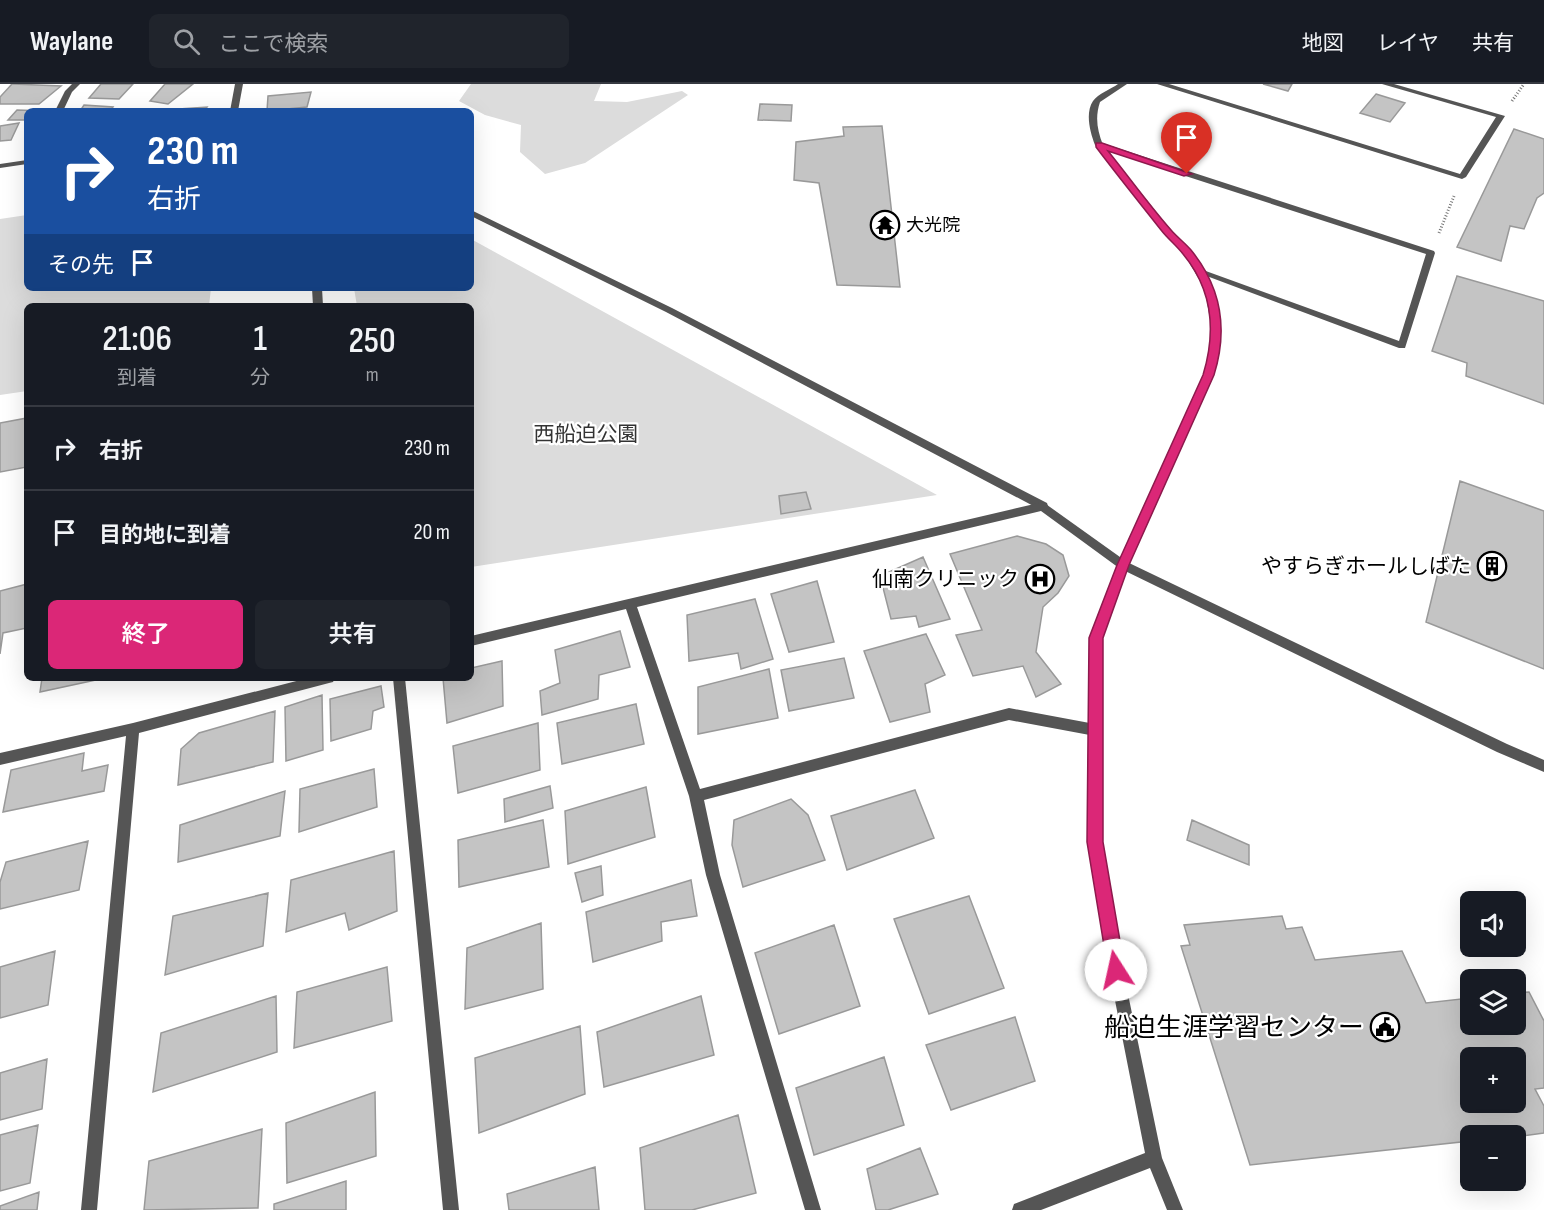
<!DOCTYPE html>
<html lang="ja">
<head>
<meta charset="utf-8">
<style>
  :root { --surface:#171b24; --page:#20242c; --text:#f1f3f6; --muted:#9ea1a6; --line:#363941; --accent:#db2777 }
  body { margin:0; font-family:"Sofia Sans Condensed","Noto Sans JP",sans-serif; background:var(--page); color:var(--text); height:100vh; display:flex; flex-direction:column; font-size:22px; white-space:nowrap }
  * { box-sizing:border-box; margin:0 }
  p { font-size:20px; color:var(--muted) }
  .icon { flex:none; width:33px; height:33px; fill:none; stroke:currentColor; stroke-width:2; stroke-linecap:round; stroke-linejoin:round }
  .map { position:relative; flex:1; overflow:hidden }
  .drawer { position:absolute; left:24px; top:219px; width:450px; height:378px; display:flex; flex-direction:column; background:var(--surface); border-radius:9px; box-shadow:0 6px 24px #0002 }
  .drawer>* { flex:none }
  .hud { position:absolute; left:24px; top:24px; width:450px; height:183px; border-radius:9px; box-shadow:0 6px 24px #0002; background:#1a4fa0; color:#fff; overflow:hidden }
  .controls { position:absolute; left:1460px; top:807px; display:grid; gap:12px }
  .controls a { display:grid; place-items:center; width:66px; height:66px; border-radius:9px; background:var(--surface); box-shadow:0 6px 24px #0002; font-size:30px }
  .pin { position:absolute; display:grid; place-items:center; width:51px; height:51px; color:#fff; margin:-62px -26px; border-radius:50% 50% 50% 0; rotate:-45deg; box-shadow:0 0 6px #0007 }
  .pin .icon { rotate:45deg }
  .me { position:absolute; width:66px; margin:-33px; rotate:350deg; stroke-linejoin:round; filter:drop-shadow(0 0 4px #0008) }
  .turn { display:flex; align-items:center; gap:21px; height:126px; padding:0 24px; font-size:27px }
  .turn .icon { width:78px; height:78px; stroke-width:2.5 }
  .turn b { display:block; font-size:42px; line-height:51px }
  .then { display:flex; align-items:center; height:57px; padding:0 24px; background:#0003; gap:12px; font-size:22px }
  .eta { display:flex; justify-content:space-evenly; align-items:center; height:102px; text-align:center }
  .eta b { font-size:36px; font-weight:600; line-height:42px }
  .action { display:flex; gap:12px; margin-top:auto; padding:12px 24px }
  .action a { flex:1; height:69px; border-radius:9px; background:var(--accent); color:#fff; font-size:24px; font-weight:600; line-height:69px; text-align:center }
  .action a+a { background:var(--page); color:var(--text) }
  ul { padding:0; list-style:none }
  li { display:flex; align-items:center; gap:18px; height:84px; padding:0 24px; border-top:2px solid var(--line) }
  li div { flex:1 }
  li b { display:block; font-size:22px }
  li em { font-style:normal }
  header { display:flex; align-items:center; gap:36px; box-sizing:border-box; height:84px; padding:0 30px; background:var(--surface); border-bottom:2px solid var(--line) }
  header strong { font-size:28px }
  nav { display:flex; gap:33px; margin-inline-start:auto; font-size:21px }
  .search { width:420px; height:54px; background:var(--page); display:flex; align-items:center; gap:15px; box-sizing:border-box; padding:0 21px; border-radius:9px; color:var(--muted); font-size:22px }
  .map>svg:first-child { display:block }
</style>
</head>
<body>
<header>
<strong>Waylane</strong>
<div class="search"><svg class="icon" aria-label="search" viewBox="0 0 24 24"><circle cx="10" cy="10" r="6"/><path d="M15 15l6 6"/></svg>ここで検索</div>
<nav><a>地図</a><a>レイヤ</a><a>共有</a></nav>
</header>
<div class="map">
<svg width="1544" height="1126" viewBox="0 0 1544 1126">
  <rect width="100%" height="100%" fill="#fff"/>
  <path fill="#dcdcdc" d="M471,0h130l-7,17 33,1 55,-11 6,4 -103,68 -40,11 -25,-22 1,-27 -36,-10 -26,-14z
    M27,131v73h184l-2,18h-182v85l-27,4v-176z
    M471,155l466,256 -466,72v-261h-114l-3,-18h117z"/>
  <path fill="#c4c4c4" stroke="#999" stroke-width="1.5" fill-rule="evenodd" d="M12,0h1l48,2 -22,18h-39v-7z
    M101,0h32l-14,15 -30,-1z
    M165,0h28l-25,20 -18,-3z
    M1263,0h29l-4,7z
    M311,8l-4,15 -40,4 1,-15z
    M1376,10l29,9 -15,19 -30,-9z
    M760,20l32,1 -1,16 -33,-1z
    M84,21l29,2 -3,4h-30z
    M207,23l-3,4h-56z
    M17,26l30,1h-20v9h-19z
    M19,39l-8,17 -11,1v-15z
    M882,42l18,161 -63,-2 -18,-102 -25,-3 2,-38 48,-6 -1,-9z
    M1514,45l30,10v54l-7,5 -13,31 -14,-3 -9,35 -44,-14z
    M1457,192l87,25v103l-78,-28 1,-13 -35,-12z
    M27,334v49l-27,5v-49z
    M1460,397l84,30v158l-118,-47z
    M806,408l5,17 -30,5 -2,-18z
    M1017,452l29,8 17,11 6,21 -11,17 -15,14 -7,45 25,32 -25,13 -13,-31 -50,10 -17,-41 26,-5 -32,-76z
    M923,473l27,62 -31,8 -3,-11 -25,3 -11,-43z
    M817,497l17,61 -45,10 -18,-58z
    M27,500v44l-24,5 -3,21v-63z
    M755,515l18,60 -32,10 -3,-16 -49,8 -2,-46z
    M620,547l10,36 -31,8 -1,24 -56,16 -2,-24 20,-8 -5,-33z
    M926,550l19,41 -20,9 5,28 -40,10 -26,-71z
    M844,574l10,40 -65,13 -8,-41z
    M502,577l1,45 -56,17 -4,-45h28v-10z
    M769,585l9,49 -80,16v-47z
    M42,594h63l-65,14z
    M381,602l3,21 -11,4 -2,18 -40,12 -1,-42z
    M322,611l1,55 -37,11 -1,-54z
    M636,620l8,40 -82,20 -5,-41z
    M275,627l-2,51 -95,23 3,-36 18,-16z
    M538,639l2,47 -82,23 -5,-47z
    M84,669l-2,18 26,-6 -4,26 -101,21 8,-42z
    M374,685l3,38 -78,25 1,-43z
    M550,702l3,22 -48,14 -1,-23z
    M646,703l9,50 -87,27 -3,-53z
    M915,706l19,48 -87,32 -16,-54z
    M285,707l-5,45 -102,26 2,-37z
    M791,715l17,16 17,45 -82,27 -11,-42 2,-25z
    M543,736l6,47 -90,20 -1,-47z
    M1192,736l57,25v20l-62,-25z
    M88,757l-9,49 -79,19v-27l6,-20z
    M394,767l3,60 -48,19 -4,-17 -59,19 5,-52z
    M601,782l2,29 -21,7 -7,-29z
    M691,796l6,36 -36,6 1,19 -69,21 -7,-50z
    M268,809l-5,53 -98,29 8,-59z
    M969,812l35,92 -75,26 -35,-95z
    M1282,832l4,13 16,-2 13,33 87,-9 24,52 44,-5v26h45v-31l14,-1 15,29v67l-9,1 9,17v27l-29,4 -45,-1v5l-220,24 -69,-219 9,-1 -6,-20zM1470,974h45v44h-45z
    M541,839l2,66 -78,20 2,-61z
    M834,841l26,81 -81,28 -24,-81z
    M55,867l-7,54 -48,13v-51z
    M387,883l5,54 -98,27 3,-56z
    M276,912l1,56 -124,40 8,-59z
    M701,912l13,59 -110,32 -7,-55z
    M1015,933l20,64 -84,29 -25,-65z
    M580,942l5,68 -106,39 -4,-75z
    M884,973l20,68 -90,30 -18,-67z
    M47,975l-5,50 -42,11v-47z
    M375,1008l1,64 -89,27 -1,-60z
    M738,1031l18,78 -64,17h-47l-5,-62z
    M38,1041l-8,58 -30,8v-56z
    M262,1045l-4,79 -114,2 5,-49z
    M920,1064l18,46 -50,16h-12l-9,-41z
    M595,1083l4,43h-90l-2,-16z
    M346,1097v29h-72v-6z
    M39,1108l-2,18h-37v-4z"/>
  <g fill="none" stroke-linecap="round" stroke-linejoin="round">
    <path stroke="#777" stroke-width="3" stroke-dasharray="1 2" stroke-linecap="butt" d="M1512,17l12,-17
      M1439,149l15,-37"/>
    <path fill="#555" fill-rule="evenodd" d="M471,126l201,98 375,195 1,3 -1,3h-8l-373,-197 -195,-96z
      M312,204h10l1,18h-10z"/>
    <path fill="#555" fill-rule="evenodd" d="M72,0h8l-8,8 -9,19h-8l10,-20z
      M235,0h8l-5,27h-8z
      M1157,0h12l291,90 36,-57 -114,-33h12l111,32 -39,61 -4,2z
      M1096,59h6l332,108 1,2 -30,95h-6l-203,-76 4,-3 3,1 196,71 27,-87 -330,-107z
      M27,76v4l-27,4v-4z
      M1043,418l84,60 380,182 37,16v12l-47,-20 -378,-184 -78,-57 -404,96 63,182 309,-81 86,16 4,2 2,4 -2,4 -4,2 -86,-16 -305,80 16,75 101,335h-16l-99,-335 -17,-79 -63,-187 -155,37v-10z
      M308,594h27l-2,4 -4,1 -190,50 -42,477h-16l45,-474 -126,29v-12l133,-30z
      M393,594h12l54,532h-16z"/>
    <path fill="#555" fill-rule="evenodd" d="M1118,0h9l-27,18c-5,15 -3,28 3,43l62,78 25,27 19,31 6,15 5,30v16l-6,33 -85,190 -27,73v204l21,128 39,188 21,52h-16l-17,-42 -109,42h-29l2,-6 131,-51 -36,-183 -21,-128 2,-204 27,-73 87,-190 7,-33v-16l-5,-30 -6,-15 -16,-27 -25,-27 -64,-82c-5,-13 -10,-32 -2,-44 5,-7 18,-12 25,-17z"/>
  </g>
  <path fill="#db2777" stroke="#8e194d" stroke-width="1.5" d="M1096,59h6l90,31 -8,2 -76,-25c21,26 41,54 63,79 6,7 14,13 20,20 31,38 37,80 23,125l-85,190 -26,73v204l22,128 -3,6 -6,3 -5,-3 -3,-6 -21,-128 2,-204 28,-73 86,-190c13,-43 10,-85 -20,-121 -7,-9 -15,-15 -22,-24 -22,-28 -44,-55 -65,-83z"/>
  <defs>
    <g id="temple-ring" transform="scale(1.5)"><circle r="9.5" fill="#fff" stroke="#000" stroke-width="1.5"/><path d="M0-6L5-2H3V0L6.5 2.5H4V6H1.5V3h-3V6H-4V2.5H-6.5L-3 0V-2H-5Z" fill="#000"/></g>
    <g id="building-ring" transform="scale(1.5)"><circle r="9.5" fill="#fff" stroke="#000" stroke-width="1.5"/><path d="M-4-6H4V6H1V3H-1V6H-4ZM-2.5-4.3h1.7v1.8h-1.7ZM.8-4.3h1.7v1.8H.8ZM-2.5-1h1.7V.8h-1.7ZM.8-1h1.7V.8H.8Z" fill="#000"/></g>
    <g id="hospital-ring" transform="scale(1.5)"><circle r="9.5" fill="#fff" stroke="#000" stroke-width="1.5"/><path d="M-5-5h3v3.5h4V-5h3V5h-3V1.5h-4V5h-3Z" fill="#000"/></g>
    <g id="civic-ring" transform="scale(1.5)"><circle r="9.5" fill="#fff" stroke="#000" stroke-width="1.5"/><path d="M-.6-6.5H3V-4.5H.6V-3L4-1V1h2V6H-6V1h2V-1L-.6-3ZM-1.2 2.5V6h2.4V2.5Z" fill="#000"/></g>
  </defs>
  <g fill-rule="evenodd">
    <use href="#temple-ring" x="885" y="141"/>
    <use href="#building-ring" x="1492" y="482"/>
    <use href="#hospital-ring" x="1040" y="495"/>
    <use href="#civic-ring" x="1385" y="943"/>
  </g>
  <g text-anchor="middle" stroke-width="4.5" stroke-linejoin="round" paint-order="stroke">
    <g font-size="18" fill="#000" stroke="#fff" text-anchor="start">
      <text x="906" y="147">大光院</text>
    </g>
    <g font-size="21" fill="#333" stroke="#fff">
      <text x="586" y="357">西船迫公園</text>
    </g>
    <g font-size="21" fill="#000" stroke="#fff" text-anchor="end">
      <text x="1471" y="489">やすらぎホールしばた</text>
      <text x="1019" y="502">仙南クリニック</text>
    </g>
    <g font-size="26" fill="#000" stroke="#fff" text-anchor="end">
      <text x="1364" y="952">船迫生涯学習センター</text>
    </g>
  </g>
</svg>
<div class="controls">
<a><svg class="icon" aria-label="sound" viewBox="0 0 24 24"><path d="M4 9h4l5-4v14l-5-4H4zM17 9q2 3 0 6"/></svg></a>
<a><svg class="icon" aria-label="layers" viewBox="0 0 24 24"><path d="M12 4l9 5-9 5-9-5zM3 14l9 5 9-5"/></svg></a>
<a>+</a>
<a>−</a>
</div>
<div class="pin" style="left:1187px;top:90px;background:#d93025"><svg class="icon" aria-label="arrive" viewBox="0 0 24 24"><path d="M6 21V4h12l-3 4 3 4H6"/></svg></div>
<svg class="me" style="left:1116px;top:886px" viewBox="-20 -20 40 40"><circle r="19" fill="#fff"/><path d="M0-13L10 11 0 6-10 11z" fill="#db2777"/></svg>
<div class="hud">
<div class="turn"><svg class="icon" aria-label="right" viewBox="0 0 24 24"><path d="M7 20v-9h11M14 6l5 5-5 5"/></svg><div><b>230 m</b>右折</div></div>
<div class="then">その先<svg class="icon" aria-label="arrive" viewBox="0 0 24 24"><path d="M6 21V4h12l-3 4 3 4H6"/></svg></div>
</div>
<section class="drawer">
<div class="eta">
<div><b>21:06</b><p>到着</p></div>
<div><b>1</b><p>分</p></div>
<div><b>250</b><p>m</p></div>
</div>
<ul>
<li><svg class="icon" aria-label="right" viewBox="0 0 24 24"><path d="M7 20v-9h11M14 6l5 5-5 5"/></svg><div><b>右折</b></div><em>230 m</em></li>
<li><svg class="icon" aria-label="arrive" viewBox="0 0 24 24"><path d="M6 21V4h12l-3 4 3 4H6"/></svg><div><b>目的地に到着</b></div><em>20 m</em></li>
</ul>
<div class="action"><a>終了</a><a>共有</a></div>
</section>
</div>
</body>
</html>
